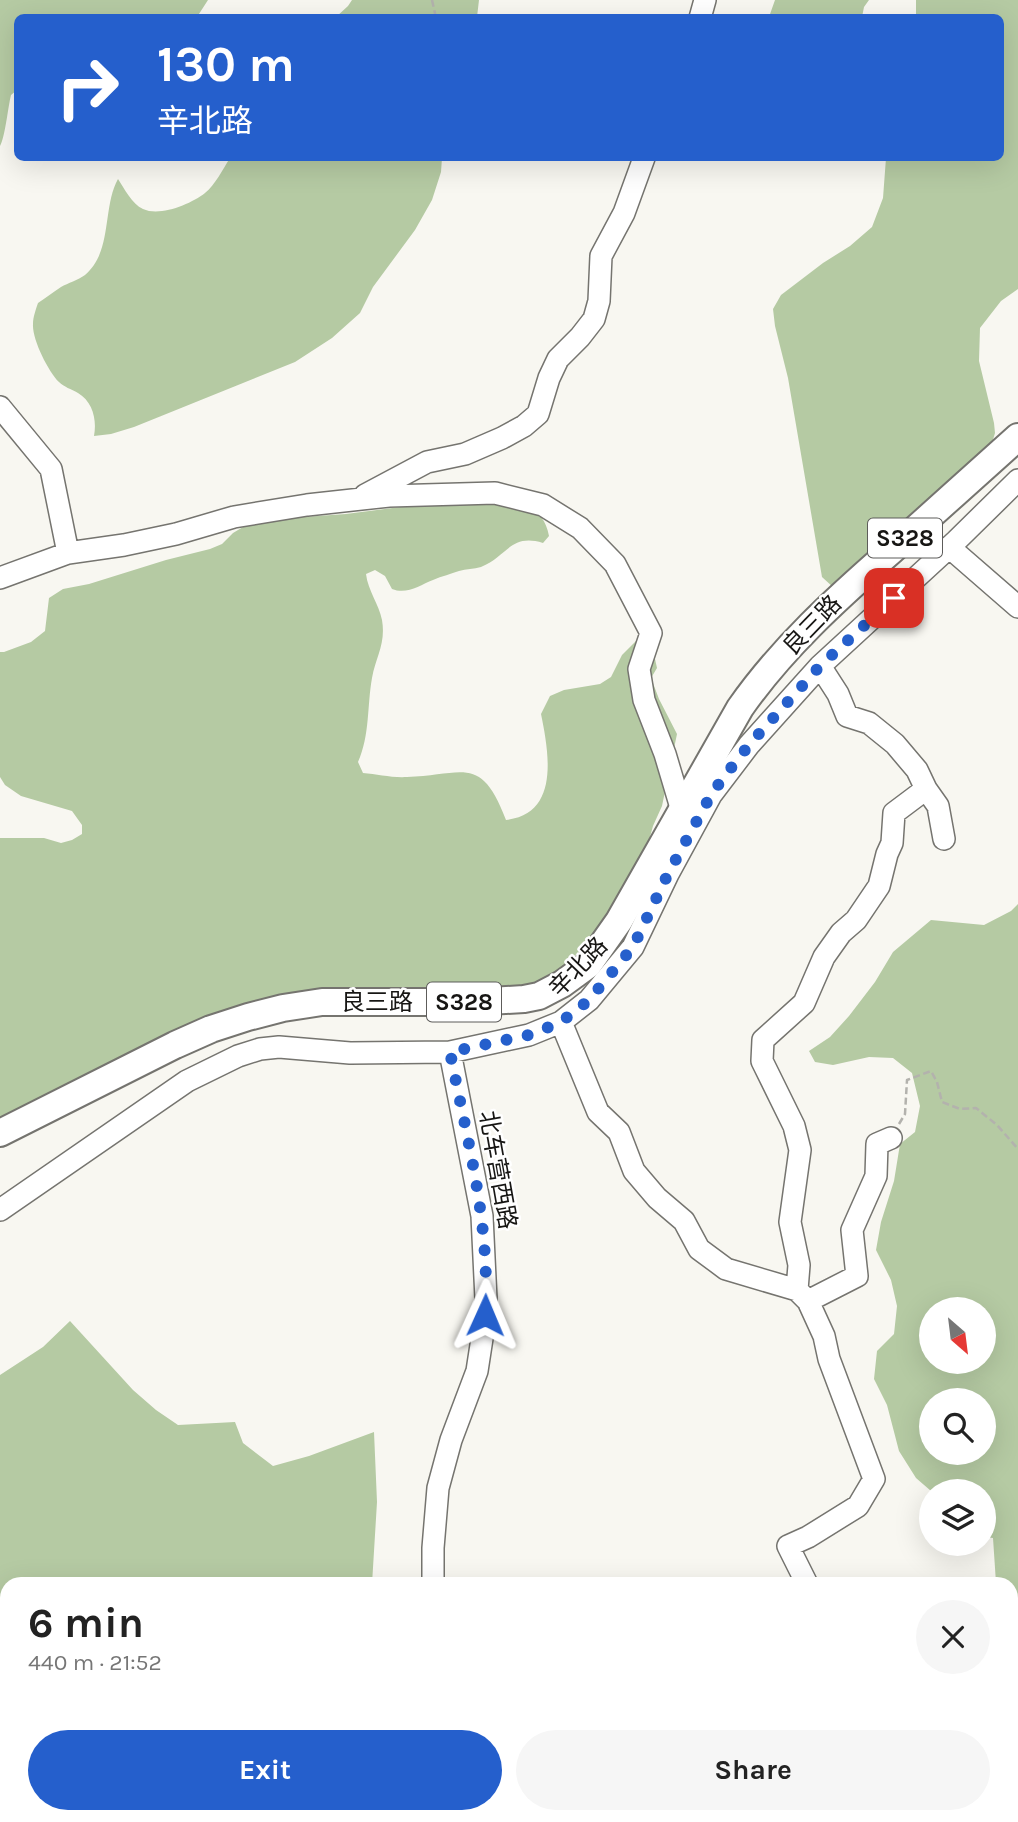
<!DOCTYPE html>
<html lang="en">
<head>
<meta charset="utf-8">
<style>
  :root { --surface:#fff; --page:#f6f6f6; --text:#222; --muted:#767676; --accent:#255fcc }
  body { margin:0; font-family:Karla,"Noto Sans SC",sans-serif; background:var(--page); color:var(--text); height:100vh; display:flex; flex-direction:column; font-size:26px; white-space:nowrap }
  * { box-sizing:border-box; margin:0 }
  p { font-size:23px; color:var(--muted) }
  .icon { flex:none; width:38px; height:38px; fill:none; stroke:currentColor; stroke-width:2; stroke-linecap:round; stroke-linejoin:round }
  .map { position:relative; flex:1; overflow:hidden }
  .drawer { position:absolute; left:0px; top:1577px; width:1018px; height:247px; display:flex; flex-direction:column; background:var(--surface); border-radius:21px 21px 0 0; box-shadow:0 7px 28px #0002 }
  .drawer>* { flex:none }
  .hud { position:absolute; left:14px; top:14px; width:990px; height:147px; border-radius:10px; box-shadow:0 7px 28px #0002; background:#255fcc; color:#fff; overflow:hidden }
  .needle { width:46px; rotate:152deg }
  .tools { position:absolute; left:919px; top:1297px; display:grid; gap:14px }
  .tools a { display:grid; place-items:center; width:77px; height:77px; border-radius:50%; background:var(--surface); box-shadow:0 7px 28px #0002; font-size:35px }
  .pin { position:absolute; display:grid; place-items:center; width:60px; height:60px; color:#fff; margin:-30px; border-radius:14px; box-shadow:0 4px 10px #0006 }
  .me { position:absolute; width:77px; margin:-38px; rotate:1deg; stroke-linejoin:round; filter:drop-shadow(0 0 5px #0008) }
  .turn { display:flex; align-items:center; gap:24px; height:147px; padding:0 28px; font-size:32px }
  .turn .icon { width:91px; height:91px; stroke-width:2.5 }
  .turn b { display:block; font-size:49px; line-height:60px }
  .round { display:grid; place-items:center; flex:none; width:74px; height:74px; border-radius:37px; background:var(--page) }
  .overview { display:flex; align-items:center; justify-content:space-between; height:119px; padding:0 28px }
  h1 { font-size:42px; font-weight:700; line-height:52px }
  .button { display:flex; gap:14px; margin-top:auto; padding:14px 28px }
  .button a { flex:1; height:80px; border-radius:42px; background:var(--accent); color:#fff; font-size:28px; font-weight:700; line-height:80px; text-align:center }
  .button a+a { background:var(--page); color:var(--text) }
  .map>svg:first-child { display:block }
</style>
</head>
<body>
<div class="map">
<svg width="1018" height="1822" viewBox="0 0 1018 1822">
  <rect width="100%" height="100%" fill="#f8f7f1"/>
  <path fill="#b5caa3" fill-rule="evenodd" d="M0,0h208l-11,17 -179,1 -1,72 -6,5c-3,12 -6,43 -11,51z
    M352,0h127l-2,17h-141l12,-11z
    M775,0h94l-5,7 -2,10h-93z
    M916,0h102v289l-17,12 -21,27 -1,33 15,62 1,10 -3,10 -158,145 -12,-11 -34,-199 -13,-52 -2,-17 8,-14 42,-32 27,-17 22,-19 11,-29 3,-40h115v-140l-85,-1z
    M230,158h212l-1,14 -9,28 -17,30 -42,57 -13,26 -28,25 -37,24 -161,65 -23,7 -17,2c3,-16 -1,-34 -16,-43 -7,-4 -14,-6 -19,-11 -11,-11 -27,-43 -26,-58 0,-7 3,-15 5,-21 8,-5 15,-11 23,-16 7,-4 17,-7 24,-12 28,-24 17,-67 33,-96 6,9 14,25 25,30 17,8 48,-5 62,-16 10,-8 18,-24 25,-35z
    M507,501c22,6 37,9 42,35l-6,7c-33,-10 -36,14 -62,24 -7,2 -15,2 -22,4 -8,3 -17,5 -26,9 -13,5 -26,15 -41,9l-7,-13 -10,-6 -9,4c2,17 13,30 16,46 4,24 -6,36 -10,58 -5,28 -2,57 -14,84l5,11c14,1 29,5 44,4 57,-2 74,-23 99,43 54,-6 43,-67 35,-106l9,-18 14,-6 36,-6 11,-7 11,-22 16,-16 15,11 4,18 -6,10 8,21 18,35 -15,72 -9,20 -7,25 -27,46 -29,44 -32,31 -21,12 -19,4 -193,6 -325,128v-284h44l17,5 11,-3 10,-6v-9l-10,-14 -51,-15 -16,-11 -5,-8v-125h4l27,-10 14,-11 4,-33 14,-9 26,-5 77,-24 44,-11 12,-5 11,-11 10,-6 20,-5 26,-4 57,-4 93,-12z
    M1018,904v790l-6,-6v-104h-18l2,-1 -3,-45 -9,-1v-46h-53l-15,-13 -17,-27 -12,-46 -13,-26 3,-28 17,-17 3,-28 -6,-26 -15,-30 5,-28 13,-41 6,-37 15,-12 5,-26 -8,-33 -19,-15 -24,-1 -36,8 -18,-3 -6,-11 21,-14 19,-21 26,-34 18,-30 38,-32 53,5 27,-14zM931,1309h53v53h-53zM931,1400h53v52h-53z
    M70,1321l63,69 23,20 22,15 57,-3 8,21 30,23 36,-10 65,-24 3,70 -5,82h-365v232l295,1 -1,5h-301v-447l43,-28z"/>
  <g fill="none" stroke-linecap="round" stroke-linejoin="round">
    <g stroke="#75746f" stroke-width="24">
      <path id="minor" d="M700,18l5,-18
        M0,407l51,62 17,84
        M365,495l62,-33 38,-8 37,-16 22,-12 14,-12 11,-36 9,-19 22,-22 14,-18 5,-18 2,-45 23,-43 20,-55
        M949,547l69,60
        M0,578l68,-25 56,-8 52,-11 58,-17 73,-12 82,-9 106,-3 48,12 37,23 35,36 36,69 -12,36 5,31 21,54 17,57
        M820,666l18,28 9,22 22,7 26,21 22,26 9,19 12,17 6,33
        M561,1022l37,90 21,20 15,39 23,27 27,23 15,28 27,20 71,21 11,11 49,-25 -5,-46 24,-54 1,-32 14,-6
        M0,1210l187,-129 51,-25 22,-7 19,-2 71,6 100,-1 79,-17 32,-13 28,-22 44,-53 35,-73 43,-79 38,-50 71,-79 136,-125 62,-61
        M797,1290l2,-25 -9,-43 10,-72 -6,-24 -32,-65 1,-21 41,-37 20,-46 17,-24 15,-13 23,-34 8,-32 5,-11 2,-30 32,-24
        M433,1584v-36l5,-60 13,-48 26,-69 6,-39 3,-33 -4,-83 -32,-164
        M807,1584l-19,-38 20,-9 50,-31 16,-27 -45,-120 -5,-23 -16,-35
        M1012,1698l6,4
        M1012,1757l6,1
        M634,1816l5,6
        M728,1816l5,6
        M776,1816l1,6
        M797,1822l8,-6"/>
    </g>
    <g stroke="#75746f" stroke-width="30">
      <path id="major" d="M0,1133l175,-88 36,-16 37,-12 35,-9 39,-6h151l51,-3 15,-3 23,-12 26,-19 31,-44 121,-213c42,-60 96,-109 151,-157 42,-38 85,-76 127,-114"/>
    </g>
    <path stroke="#b3b2ad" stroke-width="2.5" stroke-dasharray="7 3.5" stroke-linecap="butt" d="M432,0l4,18
      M899,1124l6,-10 2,-34 24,-9 6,11 5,20 18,7 16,-1 21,17 21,24"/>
    <use href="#minor" stroke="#fff" stroke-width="21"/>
    <use href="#major" stroke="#fff" stroke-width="26"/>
  </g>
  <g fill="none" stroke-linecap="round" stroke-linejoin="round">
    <path stroke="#255fcc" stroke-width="12" stroke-dasharray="0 21.6" d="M485,1315c6,-89 -18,-176 -35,-263l79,-17 32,-13 28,-22 44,-53 35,-73 43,-79 12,-17 26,-33 71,-79 74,-68"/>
  </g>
  <g text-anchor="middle" stroke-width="5" stroke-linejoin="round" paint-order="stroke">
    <g fill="#fff" stroke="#5d5c5a" stroke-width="2">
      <rect x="868" y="518.5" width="74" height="39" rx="5"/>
      <rect x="427" y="982.5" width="74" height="39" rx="5"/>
    </g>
    <g font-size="23" font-weight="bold" fill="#171614">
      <text x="905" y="546">S328</text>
      <text x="464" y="1010">S328</text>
    </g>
    <g font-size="24" fill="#171614" stroke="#fff">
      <text transform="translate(812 625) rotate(-46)" y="8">良三路</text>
      <text transform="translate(578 967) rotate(-46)" y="8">辛北路</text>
      <text x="377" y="1010">良三路</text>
      <text transform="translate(498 1170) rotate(80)" y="8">北车营西路</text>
    </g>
  </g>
</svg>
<div class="tools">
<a><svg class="needle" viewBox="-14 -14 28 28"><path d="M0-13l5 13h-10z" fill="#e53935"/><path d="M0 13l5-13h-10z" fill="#767676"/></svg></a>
<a><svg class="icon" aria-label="search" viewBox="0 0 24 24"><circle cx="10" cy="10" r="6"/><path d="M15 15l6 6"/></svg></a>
<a><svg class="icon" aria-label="layers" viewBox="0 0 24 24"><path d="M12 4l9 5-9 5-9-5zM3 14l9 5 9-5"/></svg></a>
</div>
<div class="pin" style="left:894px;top:598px;background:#d93025"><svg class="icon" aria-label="arrive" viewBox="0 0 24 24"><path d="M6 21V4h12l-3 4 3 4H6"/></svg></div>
<svg class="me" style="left:485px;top:1315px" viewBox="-20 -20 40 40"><path d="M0-17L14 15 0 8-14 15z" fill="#255fcc" stroke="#fff" stroke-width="4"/></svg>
<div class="hud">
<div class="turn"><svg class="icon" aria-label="right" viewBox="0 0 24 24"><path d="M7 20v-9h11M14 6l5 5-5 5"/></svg><div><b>130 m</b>辛北路</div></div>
</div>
<section class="drawer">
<div class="overview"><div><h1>6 min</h1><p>440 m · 21:52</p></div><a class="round"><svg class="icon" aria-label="close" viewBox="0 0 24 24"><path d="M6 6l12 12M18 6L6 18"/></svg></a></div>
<div class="button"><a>Exit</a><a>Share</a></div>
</section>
</div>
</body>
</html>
